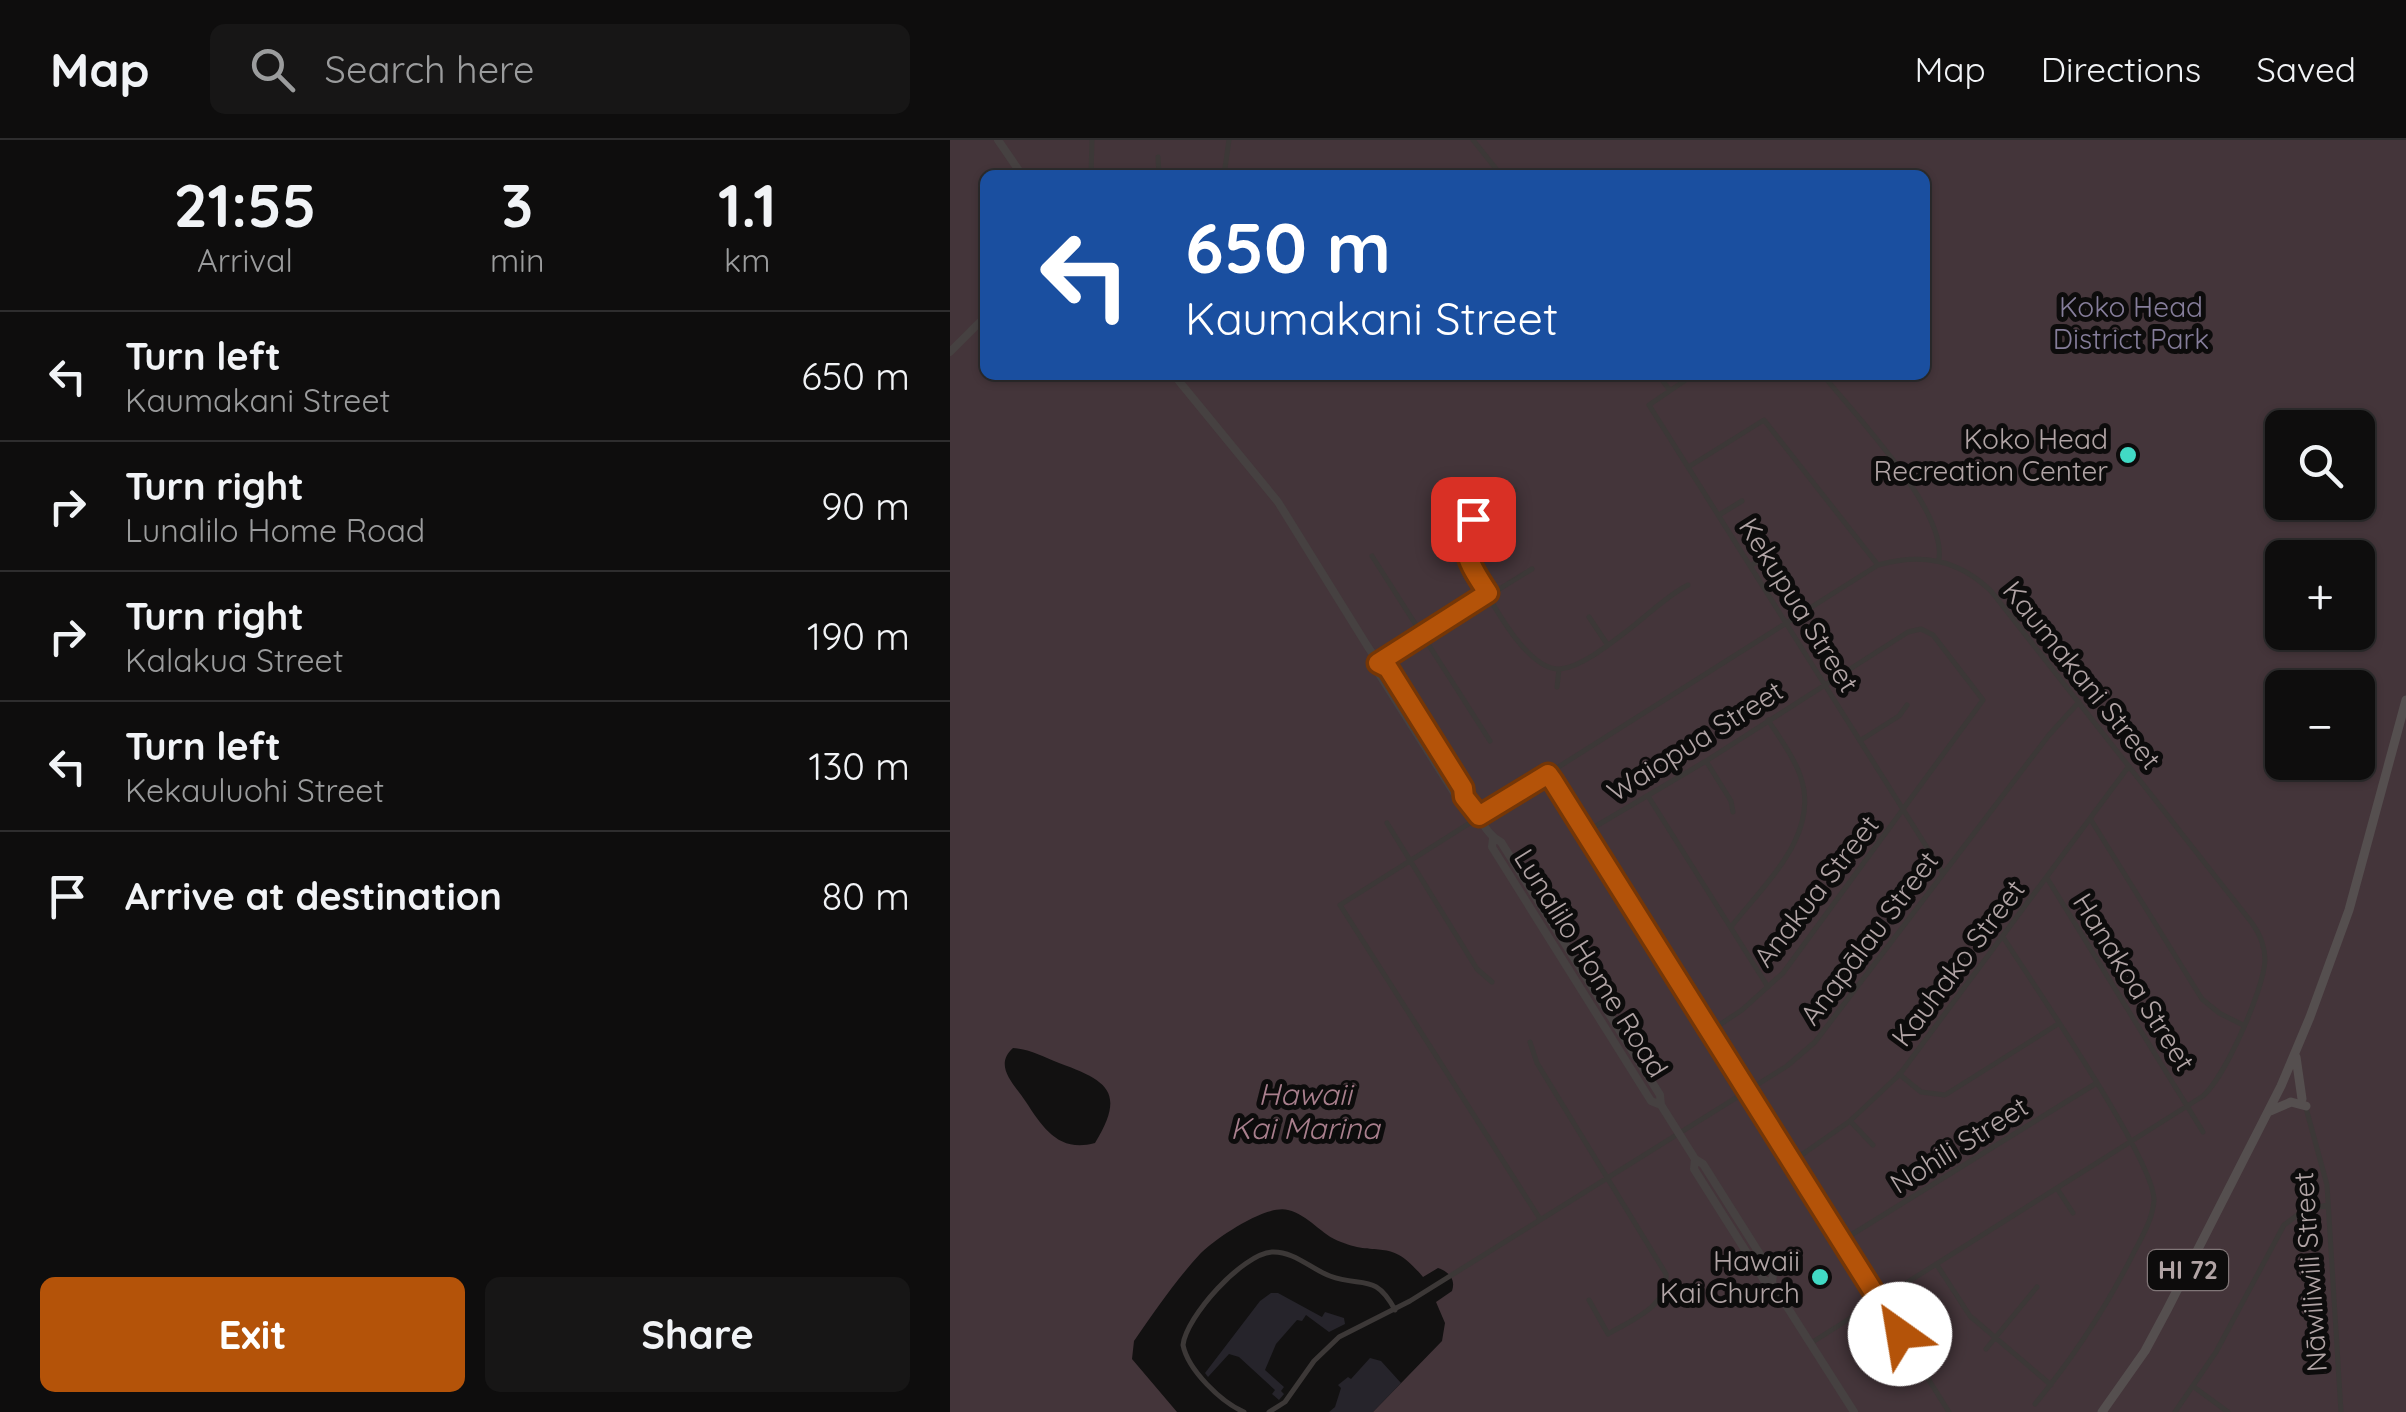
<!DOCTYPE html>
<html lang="en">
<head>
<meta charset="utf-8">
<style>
  :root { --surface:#0e0d0d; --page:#171616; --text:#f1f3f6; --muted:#9b9c9d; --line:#2e2d2e; --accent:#b45309 }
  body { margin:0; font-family:Quicksand,sans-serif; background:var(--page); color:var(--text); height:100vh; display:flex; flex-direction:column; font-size:38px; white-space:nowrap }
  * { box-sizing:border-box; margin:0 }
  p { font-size:32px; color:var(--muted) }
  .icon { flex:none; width:55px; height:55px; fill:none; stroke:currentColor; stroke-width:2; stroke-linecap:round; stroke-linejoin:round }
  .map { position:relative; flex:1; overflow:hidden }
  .sheet { display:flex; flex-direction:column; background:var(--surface); width:950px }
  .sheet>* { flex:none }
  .hud { position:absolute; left:30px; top:30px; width:950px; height:210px; border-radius:15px; box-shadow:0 2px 8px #0004,0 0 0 2px var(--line); background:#1a4fa0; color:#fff; overflow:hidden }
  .tools { position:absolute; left:1315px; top:270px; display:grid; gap:20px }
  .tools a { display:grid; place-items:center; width:110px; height:110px; border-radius:15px; background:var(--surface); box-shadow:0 2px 8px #0004,0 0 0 2px var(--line); font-size:50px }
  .pin { position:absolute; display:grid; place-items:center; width:85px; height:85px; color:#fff; margin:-42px; border-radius:20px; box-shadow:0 5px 15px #0006 }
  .me { position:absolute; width:110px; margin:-55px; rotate:328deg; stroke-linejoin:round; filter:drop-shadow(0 0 8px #0008) }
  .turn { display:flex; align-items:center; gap:35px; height:210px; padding:0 40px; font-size:45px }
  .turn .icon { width:130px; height:130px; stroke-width:2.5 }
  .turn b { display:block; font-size:70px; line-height:85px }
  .eta { display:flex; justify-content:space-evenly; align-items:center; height:170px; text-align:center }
  .eta b { font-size:60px; font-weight:800; line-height:70px }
  .cta { display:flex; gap:20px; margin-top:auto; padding:20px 40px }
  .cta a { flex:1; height:115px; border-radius:15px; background:var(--accent); color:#fff; font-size:40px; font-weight:800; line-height:115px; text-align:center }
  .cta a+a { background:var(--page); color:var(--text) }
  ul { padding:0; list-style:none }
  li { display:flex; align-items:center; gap:30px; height:130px; padding:0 40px; border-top:2px solid var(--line) }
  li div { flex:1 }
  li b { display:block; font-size:38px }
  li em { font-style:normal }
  header { display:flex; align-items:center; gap:60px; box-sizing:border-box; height:140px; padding:0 50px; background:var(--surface); border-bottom:2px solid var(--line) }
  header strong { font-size:48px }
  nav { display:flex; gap:55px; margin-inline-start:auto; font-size:35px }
  .search { width:700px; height:90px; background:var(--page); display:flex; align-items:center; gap:25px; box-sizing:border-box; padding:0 35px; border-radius:15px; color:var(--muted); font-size:38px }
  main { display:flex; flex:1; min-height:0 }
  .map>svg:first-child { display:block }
</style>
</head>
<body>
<header>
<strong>Map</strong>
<div class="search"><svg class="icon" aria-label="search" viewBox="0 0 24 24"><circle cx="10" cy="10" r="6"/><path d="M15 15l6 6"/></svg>Search here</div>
<nav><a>Map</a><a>Directions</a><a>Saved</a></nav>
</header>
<main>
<section class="sheet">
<div class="eta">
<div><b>21:55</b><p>Arrival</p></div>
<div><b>3</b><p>min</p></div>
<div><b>1.1</b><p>km</p></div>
</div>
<ul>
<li><svg class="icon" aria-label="left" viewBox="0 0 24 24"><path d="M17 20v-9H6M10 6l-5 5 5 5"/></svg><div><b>Turn left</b><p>Kaumakani Street</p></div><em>650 m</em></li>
<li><svg class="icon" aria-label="right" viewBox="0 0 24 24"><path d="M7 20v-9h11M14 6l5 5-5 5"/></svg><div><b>Turn right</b><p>Lunalilo Home Road</p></div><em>90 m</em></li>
<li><svg class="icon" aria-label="right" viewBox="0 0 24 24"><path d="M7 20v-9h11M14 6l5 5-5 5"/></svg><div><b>Turn right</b><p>Kalakua Street</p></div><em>190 m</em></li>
<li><svg class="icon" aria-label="left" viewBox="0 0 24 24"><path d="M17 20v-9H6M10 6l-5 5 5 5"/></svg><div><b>Turn left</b><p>Kekauluohi Street</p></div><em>130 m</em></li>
<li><svg class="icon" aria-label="arrive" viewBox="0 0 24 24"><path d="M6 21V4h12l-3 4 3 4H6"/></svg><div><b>Arrive at destination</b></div><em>80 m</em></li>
</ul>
<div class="cta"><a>Exit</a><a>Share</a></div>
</section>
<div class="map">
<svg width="1456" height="1272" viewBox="0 0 1456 1272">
  <rect width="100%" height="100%" fill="#121111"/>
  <path fill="#26242b" d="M321,1153h7l44,24 3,-5 19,6 1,6 -16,8 -23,-17 -4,6 -5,-1 -21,24 -11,26 19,17 -3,4 3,3 -5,6 -7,-6 3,-4 -36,-33 -10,-3 -21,23 -3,-4 55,-72z
    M420,1218l11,3 20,22 -28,29h-44l6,-5 6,-19 -3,-3 10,-8 3,2z"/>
  <path fill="#44353a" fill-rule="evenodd" d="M0,0h1456v1272h-1033l69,-71 3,-18 -9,-21 16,-11c4,-12 -3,-19 -14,-23l-15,9c-34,-41 -42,-19 -82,-35 -20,-7 -32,-27 -53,-32 -22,-6 -72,28 -88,44 -24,26 -46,58 -66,87l-2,18 45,53h-227zM35,35h940v200h-940zM1332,288h76v74h-76zM1332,418h76v74h-76zM1332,548h76v74h-76zM63,908c18,1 30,9 46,15 49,18 67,29 36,80 -36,10 -52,-15 -69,-41 -12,-18 -33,-36 -13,-54z"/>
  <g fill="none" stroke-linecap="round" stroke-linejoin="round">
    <path stroke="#3c3837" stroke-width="5" d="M523,0l28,35
      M208,17l1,18
      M141,35l1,-35
      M274,35l5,-35
      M708,235l11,14
      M743,235l-44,30 294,468
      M873,235c32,40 123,134 116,184
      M740,326l74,-46 114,145
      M565,350c-28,17 -59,32 -47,71 17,28 56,110 92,108 21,-2 50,-25 67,-38 20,-15 38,-34 61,-46
      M769,375l23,-14
      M498,388l18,6
      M422,416l118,185
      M800,426l28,-17
      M639,477l18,27
      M429,523l153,-94
      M607,547l2,-18
      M911,600l38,-24 8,-11
      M756,621l25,40 2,11
      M598,634l401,638
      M698,656l120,191
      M1141,680l111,179 17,14 24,12
      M437,683l90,146 15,13
      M636,692l120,-71 202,-129 13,-3 12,6 50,65 -200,273 -41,37 -32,21
      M1097,738l156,254
      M781,787c33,-43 91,-93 69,-152 -7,-20 -21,-38 -32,-55
      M1053,797c28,44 153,225 151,264 -2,21 -14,39 -23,57 -27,53 -58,100 -96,146
      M580,902l7,21 129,211c2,33 -33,45 -58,60l-19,-34
      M949,934l22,18 24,3 113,-71
      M1356,968l21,77 14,227
      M901,982l22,23
      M843,1021l57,-40 50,-47 229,-308
      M1108,1050l15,23
      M590,1079l-200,-314 538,-340c43,-12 80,-6 113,26l261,332c8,11 13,23 13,37 -1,29 -40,117 -62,136l-392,247
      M893,1100l252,-156
      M987,1125l33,51 81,69
      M1036,1209l51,-62
      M1244,1247l34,25
      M294,1272c-23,-10 -56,-42 -61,-67 3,-28 59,-91 89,-93 22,-1 39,17 58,24 32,12 45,-4 65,34
      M319,1272l16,-10 29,-41 25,-24 71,-36 377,-235 28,-24 234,-307 30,-33
      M1225,1272l41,-60 68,-127 20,-15 24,-5"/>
    <path stroke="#464141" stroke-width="8" d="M48,0l24,35
      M0,212l35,-35
      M224,235l104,127 90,145 11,16 10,5 74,120 1,9
      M429,523l-1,9 77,122c23,8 25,38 46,48l159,253 1,10 34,54 8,5 70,111 -1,8
      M543,698l-1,9 159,254 10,4
      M745,1019l-1,10 70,111 8,3 82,129"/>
    <path stroke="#554f4f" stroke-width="9" d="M1346,917l6,42
      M1320,971l21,-9 15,4
      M1152,1272l43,-61 22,-41 114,-224 29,-69 39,-107 57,-210"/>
  </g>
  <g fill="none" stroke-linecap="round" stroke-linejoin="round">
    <g stroke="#753606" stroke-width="25">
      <path id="route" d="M523,379c-17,29 -1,49 15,74l-110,70 10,5 75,120 1,9 15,19 69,-42 5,7 347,553"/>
    </g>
    <use href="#route" stroke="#b45309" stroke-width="18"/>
  </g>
  <g fill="#41dac5" stroke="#0d0c0c" stroke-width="4">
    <circle cx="1178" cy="315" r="10"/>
    <circle cx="870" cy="1137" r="10"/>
  </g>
  <g text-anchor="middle" stroke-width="10" stroke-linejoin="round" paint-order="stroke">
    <rect fill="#0d0c0c" stroke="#807677" stroke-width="2.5" x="1198" y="1110" width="80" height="40" rx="8"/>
    <g font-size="25" font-weight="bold" fill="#b1a4a5">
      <text x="1238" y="1139">HI 72</text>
    </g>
    <g font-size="28" fill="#857d9a" stroke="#0d0c0c">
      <text x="1181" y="177">Koko Head<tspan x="1181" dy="32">District Park</tspan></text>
    </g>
    <g font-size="28" fill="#b1a4a5" stroke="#0d0c0c" text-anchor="end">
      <text x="1158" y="309">Koko Head<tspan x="1158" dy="32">Recreation Center</tspan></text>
      <text x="850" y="1131">Hawaii<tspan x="850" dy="32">Kai Church</tspan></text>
    </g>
    <g font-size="28" fill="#b1a4a5" stroke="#0d0c0c">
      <text transform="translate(849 465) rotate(58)" y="10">Kekupua Street</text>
      <text transform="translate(1132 535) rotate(51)" y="10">Kaumakani Street</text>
      <text transform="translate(745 601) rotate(-32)" y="10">Waiopua Street</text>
      <text transform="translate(866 751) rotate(-52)" y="10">Anakua Street</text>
      <text transform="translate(919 798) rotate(-53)" y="10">Anapālau Street</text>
      <text transform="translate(641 823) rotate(58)" y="10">Lunalilo Home Road</text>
      <text transform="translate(1008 823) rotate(-53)" y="10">Kauhako Street</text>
      <text transform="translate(1184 842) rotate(58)" y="10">Hanakoa Street</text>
      <text transform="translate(1009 1005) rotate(-32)" y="10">Nohili Street</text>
      <text transform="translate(1360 1132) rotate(-94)" y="10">Nāwiliwili Street</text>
    </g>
    <g font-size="30" font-style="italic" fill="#a97f8d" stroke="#0d0c0c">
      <text x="355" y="965">Hawaii<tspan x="355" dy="34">Kai Marina</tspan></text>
    </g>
  </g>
</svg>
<div class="tools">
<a><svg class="icon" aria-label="search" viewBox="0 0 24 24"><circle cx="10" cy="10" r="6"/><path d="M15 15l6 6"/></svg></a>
<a>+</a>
<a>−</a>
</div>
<div class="pin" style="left:523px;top:379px;background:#d93025"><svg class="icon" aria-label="arrive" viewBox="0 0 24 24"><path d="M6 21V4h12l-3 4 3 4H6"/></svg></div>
<svg class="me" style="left:950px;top:1194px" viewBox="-20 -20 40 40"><circle r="19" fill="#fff"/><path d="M0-13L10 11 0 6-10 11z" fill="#b45309"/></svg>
<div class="hud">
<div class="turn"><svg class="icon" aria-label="left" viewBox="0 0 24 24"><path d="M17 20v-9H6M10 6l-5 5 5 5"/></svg><div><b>650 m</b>Kaumakani Street</div></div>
</div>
</div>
</main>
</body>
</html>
